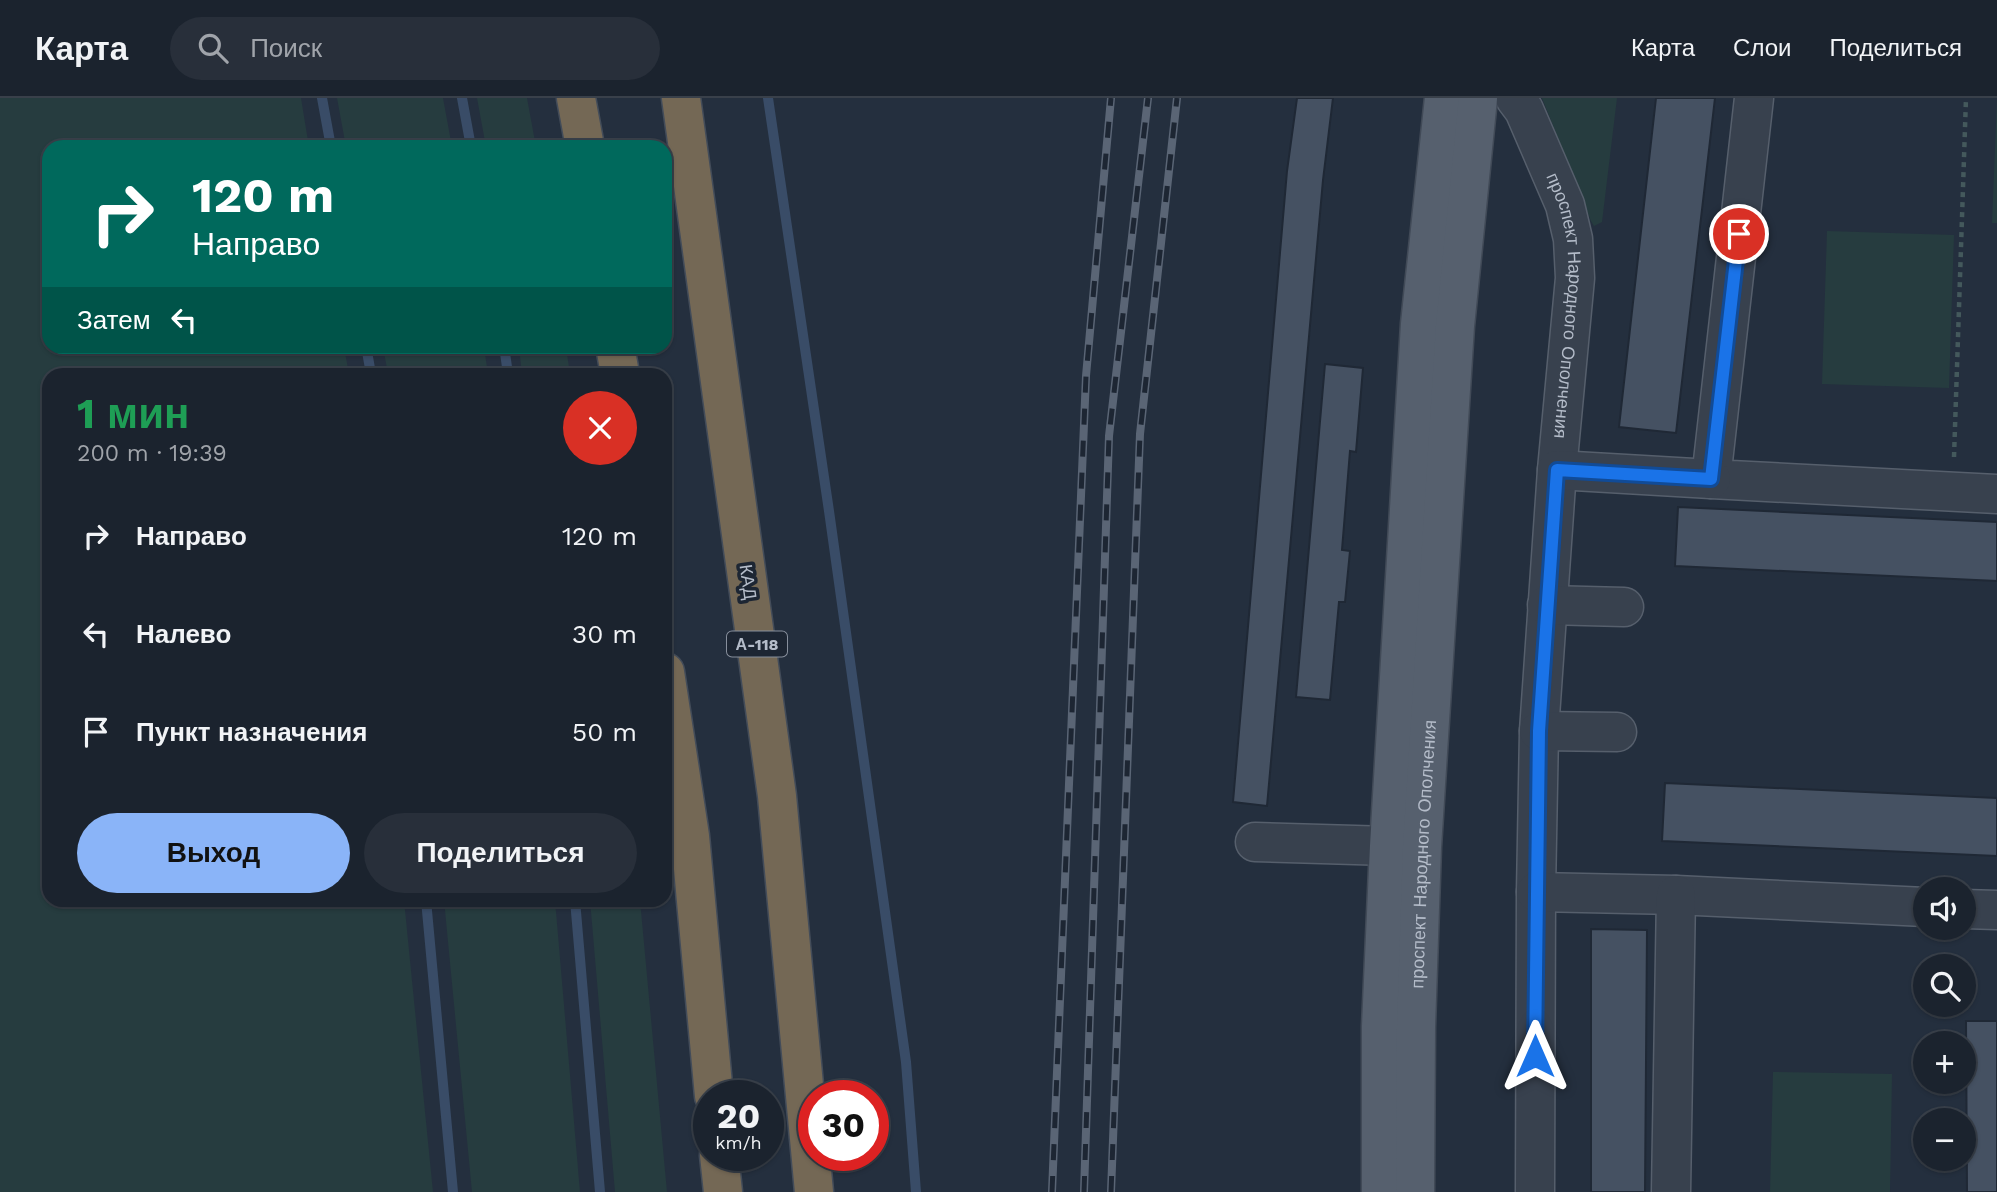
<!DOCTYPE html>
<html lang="ru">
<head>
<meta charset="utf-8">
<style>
  :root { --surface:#1b232e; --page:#282f3a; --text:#f1f3f6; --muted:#a0a4aa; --line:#39404a; --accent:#8ab4f8 }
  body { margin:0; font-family:"Work Sans",sans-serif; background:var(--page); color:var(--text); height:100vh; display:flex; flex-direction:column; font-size:26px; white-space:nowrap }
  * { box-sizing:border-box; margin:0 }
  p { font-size:23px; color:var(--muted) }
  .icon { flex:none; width:38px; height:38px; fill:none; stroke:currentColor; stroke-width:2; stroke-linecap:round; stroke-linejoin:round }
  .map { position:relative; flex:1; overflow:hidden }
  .drawer { position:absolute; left:42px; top:270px; width:630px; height:539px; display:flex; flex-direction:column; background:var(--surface); border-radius:21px; box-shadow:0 2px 5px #0004,0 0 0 2px var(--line) }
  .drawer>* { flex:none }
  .top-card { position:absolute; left:42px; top:42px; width:630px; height:214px; border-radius:21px; box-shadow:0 2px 5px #0004,0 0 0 2px var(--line); background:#00695c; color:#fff; overflow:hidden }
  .fabs { position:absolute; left:1913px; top:779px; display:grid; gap:14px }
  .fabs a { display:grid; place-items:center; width:63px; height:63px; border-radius:50%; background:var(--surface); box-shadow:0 2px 5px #0004,0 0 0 2px var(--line); font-size:35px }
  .speed { position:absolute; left:693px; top:982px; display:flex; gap:14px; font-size:35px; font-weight:700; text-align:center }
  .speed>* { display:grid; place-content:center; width:91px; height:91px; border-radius:50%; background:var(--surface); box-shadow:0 2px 5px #0004,0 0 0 2px var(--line); line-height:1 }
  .speed small { font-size:18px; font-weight:400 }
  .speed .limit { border:10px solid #d22; background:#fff; color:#111 }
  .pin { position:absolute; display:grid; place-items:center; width:60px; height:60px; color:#fff; margin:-30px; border:4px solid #fff; border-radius:50%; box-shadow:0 2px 7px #0007 }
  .me { position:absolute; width:77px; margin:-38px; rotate:0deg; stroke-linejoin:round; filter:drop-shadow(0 0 5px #0008) }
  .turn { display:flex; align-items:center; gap:24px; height:147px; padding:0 35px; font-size:32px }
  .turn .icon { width:91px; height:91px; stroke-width:2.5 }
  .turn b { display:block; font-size:49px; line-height:60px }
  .then { display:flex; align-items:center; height:66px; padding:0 35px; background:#0003; gap:14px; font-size:26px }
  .round { display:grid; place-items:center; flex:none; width:74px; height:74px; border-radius:37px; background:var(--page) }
  .overview { display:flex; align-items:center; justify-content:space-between; height:119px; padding:0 35px }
  h1 { font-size:42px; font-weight:700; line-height:52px; color:#1e9e55 }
  .cta { display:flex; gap:14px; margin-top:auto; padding:14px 35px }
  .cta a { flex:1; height:80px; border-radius:42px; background:var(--accent); color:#111; font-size:28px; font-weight:700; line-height:80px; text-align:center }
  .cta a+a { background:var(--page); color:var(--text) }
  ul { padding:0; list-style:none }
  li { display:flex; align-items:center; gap:21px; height:98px; padding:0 35px }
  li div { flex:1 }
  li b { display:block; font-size:26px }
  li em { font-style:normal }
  header { display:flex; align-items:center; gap:42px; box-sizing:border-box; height:98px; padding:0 35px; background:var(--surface); border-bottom:2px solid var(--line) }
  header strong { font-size:33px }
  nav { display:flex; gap:38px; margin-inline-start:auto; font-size:24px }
  .search { width:490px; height:63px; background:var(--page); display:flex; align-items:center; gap:18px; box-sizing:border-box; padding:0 24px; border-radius:38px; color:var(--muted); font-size:26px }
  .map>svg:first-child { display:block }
</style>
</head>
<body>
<header>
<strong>Карта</strong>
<div class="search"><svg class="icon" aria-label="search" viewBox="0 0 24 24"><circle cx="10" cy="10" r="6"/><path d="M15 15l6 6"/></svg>Поиск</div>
<nav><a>Карта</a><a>Слои</a><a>Поделиться</a></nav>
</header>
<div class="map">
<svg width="1997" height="1094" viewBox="0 0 1997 1094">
  <rect width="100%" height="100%" fill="#242f3e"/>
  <path fill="#263c3f" d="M0,0h301l8,49h-260v199l295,1 5,27h-300v526h355l29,292h-433z
    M337,0h106l9,49h-106z
    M477,0h50l9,49h-50z
    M1542,0h75l-15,124 -8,4 -3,-5z
    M1997,0v125h-5z
    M1827,133l127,4 -5,153 -127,-4z
    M383,249h101l4,27h-100z
    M519,249h47l4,27h-48z
    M444,802h111l25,292h-108z
    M590,802h50l27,292h-52z
    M1773,974l119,2 -2,118h-120z"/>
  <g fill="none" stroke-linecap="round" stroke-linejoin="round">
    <path stroke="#394c67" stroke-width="10" d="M322,0l9,49
      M462,0l9,49
      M768,0l61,413 77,551 10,130
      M366,248l5,28
      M504,248l4,28
      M426,802l27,292
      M575,802l25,292"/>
  </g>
  <path fill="#455162" stroke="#1f2835" stroke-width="2" d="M1297,0h36l-10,82 -56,626 -34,-4 54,-631z
    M1656,0h59l-39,335 -57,-6z
    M1325,266l38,4 -7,84 -6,-1 -8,99 8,1 -5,51h-6l-9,98 -34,-3z
    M1678,409l319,15v59l-322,-15z
    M1665,685l332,15v58l-335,-15z
    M1591,831l56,1 -2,262h-54z
    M1966,923h31v171h-30z"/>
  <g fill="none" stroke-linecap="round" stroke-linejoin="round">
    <g stroke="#565f6c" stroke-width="41">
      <g id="minor">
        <path id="s1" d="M1515,0l9,12 41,95 8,34 2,39 -18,192 -18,261 -3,161 -1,300"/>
        <path d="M1754,0l-43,381 286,15"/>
        <path d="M1557,372l154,9"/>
        <path d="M1547,507l77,2"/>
        <path d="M1539,633l78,1"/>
        <path d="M1255,744l134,4"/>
        <path d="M1536,794l140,3 249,12"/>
        <path d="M1964,811l33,1"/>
        <path d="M1671,1094l5,-297"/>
      </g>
    </g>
    <g stroke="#414a57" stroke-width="41">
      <g id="major">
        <path d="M1381,1094v-166l8,-180 31,-522 24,-226"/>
        <path id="s2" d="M1415,1094l1,-165 6,-180 33,-521 23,-228"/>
      </g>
    </g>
    <g stroke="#434c59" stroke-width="41">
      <path id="highway" d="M576,0l9,49
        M681,0l96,698 37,396
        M615,248l5,28
        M665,574l25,164 24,260
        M719,1057l4,37"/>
    </g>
    <path stroke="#44595c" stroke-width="4.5" stroke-dasharray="5 5" stroke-linecap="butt" d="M1954,359l12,-359"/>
    <use href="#minor" stroke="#38414e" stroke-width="38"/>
    <use href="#major" stroke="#56606e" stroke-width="38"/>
    <use href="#highway" stroke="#746855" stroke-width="38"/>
    <g stroke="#5a6575" stroke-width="8">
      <path id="rail" d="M1052,1094l34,-816 25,-278
        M1084,1094l25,-756 39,-338
        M1111,1094l29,-758 37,-336"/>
    </g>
    <use href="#rail" stroke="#1d2633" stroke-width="5" stroke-dasharray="16" stroke-linecap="butt"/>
  </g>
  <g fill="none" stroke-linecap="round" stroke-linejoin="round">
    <g stroke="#114b97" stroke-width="18">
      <path id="route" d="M1535,958l4,-325 18,-261 154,9 28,-245"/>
    </g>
    <use href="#route" stroke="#1a73e8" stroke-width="12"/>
  </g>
  <g text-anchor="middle" stroke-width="7" stroke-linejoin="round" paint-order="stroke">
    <rect fill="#1d2633" stroke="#878f9c" stroke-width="2" x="727" y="533.5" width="60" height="25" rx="5"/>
    <g font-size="16" font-weight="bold" fill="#b4bcc9">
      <text x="757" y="552">А-118</text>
    </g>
    <g font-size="18" fill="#b4bcc9" stroke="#1d2633">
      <text dy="6" stroke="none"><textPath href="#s1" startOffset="219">проспект Народного Ополчения</textPath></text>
      <text transform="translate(748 484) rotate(82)" y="6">КАД</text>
      <text dy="6" stroke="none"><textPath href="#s2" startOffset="338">проспект Народного Ополчения</textPath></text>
    </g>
  </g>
</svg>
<div class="fabs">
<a><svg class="icon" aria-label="sound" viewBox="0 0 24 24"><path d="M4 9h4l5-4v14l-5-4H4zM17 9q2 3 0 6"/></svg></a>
<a><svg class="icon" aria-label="search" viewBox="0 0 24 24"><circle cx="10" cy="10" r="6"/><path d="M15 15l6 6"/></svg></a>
<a>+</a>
<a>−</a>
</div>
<div class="speed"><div>20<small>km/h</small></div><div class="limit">30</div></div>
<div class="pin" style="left:1739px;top:136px;background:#d93025"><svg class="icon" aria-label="arrive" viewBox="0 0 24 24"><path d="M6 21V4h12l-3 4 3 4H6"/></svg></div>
<svg class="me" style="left:1535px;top:958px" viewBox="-20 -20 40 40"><path d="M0-17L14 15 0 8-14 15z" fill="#1a73e8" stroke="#fff" stroke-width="4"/></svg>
<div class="top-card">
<div class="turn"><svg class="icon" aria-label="right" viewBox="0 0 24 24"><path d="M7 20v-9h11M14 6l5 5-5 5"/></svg><div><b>120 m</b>Направо</div></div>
<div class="then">Затем<svg class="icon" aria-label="left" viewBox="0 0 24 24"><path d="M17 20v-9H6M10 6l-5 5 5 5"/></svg></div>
</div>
<section class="drawer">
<div class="overview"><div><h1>1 мин</h1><p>200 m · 19:39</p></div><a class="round" style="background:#d93025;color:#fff"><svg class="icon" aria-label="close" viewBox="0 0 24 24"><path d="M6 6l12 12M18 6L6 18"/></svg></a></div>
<ul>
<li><svg class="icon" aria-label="right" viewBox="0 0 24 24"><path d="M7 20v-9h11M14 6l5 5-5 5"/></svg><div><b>Направо</b></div><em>120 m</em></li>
<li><svg class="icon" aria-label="left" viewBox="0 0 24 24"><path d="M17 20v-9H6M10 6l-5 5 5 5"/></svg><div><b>Налево</b></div><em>30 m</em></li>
<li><svg class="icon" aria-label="arrive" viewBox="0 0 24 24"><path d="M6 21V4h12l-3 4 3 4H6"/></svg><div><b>Пункт назначения</b></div><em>50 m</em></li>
</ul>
<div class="cta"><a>Выход</a><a>Поделиться</a></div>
</section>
</div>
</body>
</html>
